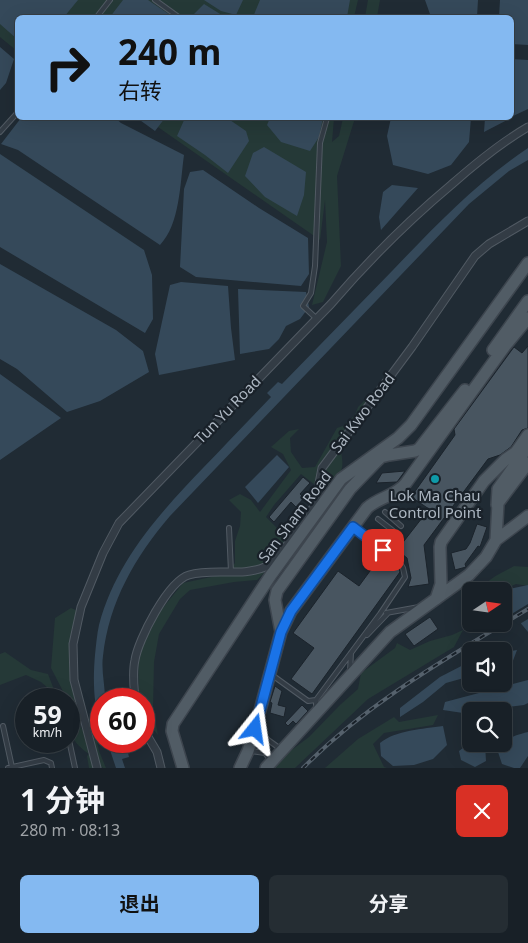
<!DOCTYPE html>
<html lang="zh">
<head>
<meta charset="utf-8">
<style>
  :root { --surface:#182027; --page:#252d33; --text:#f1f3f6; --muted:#9fa3a7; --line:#363e44; --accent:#84b9f1 }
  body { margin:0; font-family:"Noto Sans","Noto Sans SC",sans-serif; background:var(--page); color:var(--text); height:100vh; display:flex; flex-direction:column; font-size:19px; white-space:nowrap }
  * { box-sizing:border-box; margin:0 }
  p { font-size:16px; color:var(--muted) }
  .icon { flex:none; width:28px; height:28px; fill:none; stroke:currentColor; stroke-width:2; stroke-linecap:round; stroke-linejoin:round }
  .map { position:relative; height:768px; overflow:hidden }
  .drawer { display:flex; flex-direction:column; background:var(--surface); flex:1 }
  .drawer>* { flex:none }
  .banner { position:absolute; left:15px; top:15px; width:499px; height:105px; border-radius:8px; box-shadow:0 5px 20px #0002,0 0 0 1px var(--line); background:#84b9f1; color:#111; overflow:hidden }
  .needle { width:32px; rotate:77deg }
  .fabs { position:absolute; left:462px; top:582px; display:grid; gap:10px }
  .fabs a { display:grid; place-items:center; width:50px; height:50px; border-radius:8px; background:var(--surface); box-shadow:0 5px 20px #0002,0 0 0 1px var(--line); font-size:25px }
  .speed { position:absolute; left:15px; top:688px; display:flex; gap:10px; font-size:25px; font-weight:700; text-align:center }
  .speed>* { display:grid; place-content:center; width:65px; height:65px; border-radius:50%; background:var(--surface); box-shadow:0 5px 20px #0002,0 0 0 1px var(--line); line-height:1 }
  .speed small { font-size:12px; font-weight:400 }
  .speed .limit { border:8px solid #d22; background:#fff; color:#111 }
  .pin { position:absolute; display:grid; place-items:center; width:42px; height:42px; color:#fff; margin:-21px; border-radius:10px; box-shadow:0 2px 8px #0006 }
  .me { position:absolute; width:55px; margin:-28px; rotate:15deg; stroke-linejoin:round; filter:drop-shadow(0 0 4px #0008) }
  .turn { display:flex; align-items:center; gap:18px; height:105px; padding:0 20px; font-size:22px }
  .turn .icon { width:65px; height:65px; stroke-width:2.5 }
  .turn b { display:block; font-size:35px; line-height:42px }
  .round { display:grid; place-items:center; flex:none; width:52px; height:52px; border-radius:8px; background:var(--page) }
  .head { display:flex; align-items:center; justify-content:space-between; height:85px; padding:0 20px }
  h1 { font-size:30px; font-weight:700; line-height:38px }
  .cta { display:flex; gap:10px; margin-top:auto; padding:10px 20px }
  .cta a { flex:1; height:58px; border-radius:8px; background:var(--accent); color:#111; font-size:20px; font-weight:700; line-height:58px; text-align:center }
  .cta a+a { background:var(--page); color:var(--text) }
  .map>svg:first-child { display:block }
</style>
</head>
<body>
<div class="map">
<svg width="528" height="768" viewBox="0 0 528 768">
  <rect width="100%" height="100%" fill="#202b34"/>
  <path fill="#253937" d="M0,0h358l-4,17 -336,1 -1,33 -17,-14z
    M368,0h12l-3,17h-12z
    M145,118h189l-2,24 7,-6 4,-18h12l-18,58 4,90 -18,36 -11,3 15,-63 -2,-42 -5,40z
    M371,394l6,3 -37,50c6,26 1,29 -20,42l-19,-15 -27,31 -8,12 12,12 6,13 -12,15 -2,10 -13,13 -23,2 -44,8 -10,9 -21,35 -5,28 -1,47 5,26 -14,-17v-19l-5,-1 -1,-41 19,-42 26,-32 42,-9 10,-11v-22l5,-15 1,-14 -12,-12 11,-6 11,6 9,12 31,-42 -8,-16 -12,-7 18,-16 10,-2 -9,9 1,14 11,16 13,-1 22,-39 6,-2 12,-11 3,-8z
    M514,566l14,1v19l-12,-2 -16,7h-19c6,-13 21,-18 33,-25z
    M71,608l9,4 -7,17 4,20 -1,18 5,27 -7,17h-4l-1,-12h-2l-16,-31 4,-50z
    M463,630l-9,17 -86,52 -73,69h-21l15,-16 20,-15 31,-32 18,-16 3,-16 34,-25 2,-5 13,7 20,-9 22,-6z
    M5,652l26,18 17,4 8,21 -15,-13 -15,-7 -26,10v-31z
    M69,713c17,17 22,31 24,55h-4l-2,-12 2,-2c-17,-12 -20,-20 -20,-41z
    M438,715l-5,10 -49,8 -11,11 11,23 3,1h-62l33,-29 36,-22 5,5z
    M93,723l6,28 7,17h-3l-4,-3 -10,-41z"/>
  <path fill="#35495a" d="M0,0h78l-14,17 -46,1 -1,21 -17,-15z
    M123,0h25l25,17h-63z
    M204,0h39l-7,15 -15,-4z
    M260,0h90l-3,17h-94z
    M425,0h53l-1,17h-46z
    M500,0h28v45l-17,-1v-26l-12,-1z
    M204,4l21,13h-29l-3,-2z
    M0,47l14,12 -8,24 -6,7z
    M511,59l17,1v49l-17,8z
    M21,118h94l6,5 63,32c-4,29 -4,69 -24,90l-142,-95 -17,-6z
    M137,118h28l-10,13z
    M185,118h42l19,13 3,10 -21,32 -23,-18 -28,-19z
    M270,118h53l-4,19 -9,14 -29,-9 -14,-17z
    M391,118h80l-2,24 -18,23 -23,9 -35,-9 -6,-29z
    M485,118h26l-27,14z
    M264,147l42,25 -2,23 -7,21 -32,-19 -20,-21 8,-23z
    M528,148v12l-19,11 -40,33 -299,312c-35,41 -61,86 -67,140 -2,14 2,29 2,43h-4v27c-8,-22 -8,-48 -6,-71 1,-10 2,-21 4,-30 17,-64 60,-111 104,-157 23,-24 45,-47 68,-71l-4,-4 11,-11 4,2c37,-38 74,-76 111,-114 42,-44 84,-88 135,-122z
    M0,154l144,96 8,25 1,44 -8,14 -145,-86z
    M203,170l56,38 49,30 1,36 -8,12 -105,-9 -16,-10 4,-78 6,-17z
    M392,185l26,3 -37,42 -2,-13 4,-25z
    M0,264l116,66 27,21 6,21 -49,29 -33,11 -50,-43 -17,-10z
    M181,282l47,4 3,42 4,32 -76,15 -4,-21 15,-69z
    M238,289l68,3 3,15 -9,12 -14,7 -7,13 -10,10 -29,5z
    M0,374l61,44 -61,42z
    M277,455l12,12 -31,36 -13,-16z
    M528,585v47l-24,-29 1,-13z
    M517,650l-6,16 -7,2v-16z
    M471,661v15l-25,7 -23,19 -23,15v-9l40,-31z
    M528,680v23l-4,2 -61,8 -20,-3 2,-8z
    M443,726l4,19 -14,14 -19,6 -21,1 -12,-10 -1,-13c16,-13 43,-14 63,-17z
    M528,732v24l-8,12h-6l-12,-4 -4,-12c8,-14 14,-16 30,-20z
    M107,741h18l4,16 -7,2 3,9h-9z
    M485,744l1,17 -11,6 -14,-7 -2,-9 8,-6z"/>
  <path fill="#202b34" d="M528,604v15l-10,6 -8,-10z"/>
  <path fill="#485560" stroke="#1b232b" d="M528,346v82l-6,2 -11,17 -11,8 -12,4 -64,86 5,39 -21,3 3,-9 -4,-20 -10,-8 32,-41 -18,-12 44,-62 -1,-6 57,-78 3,-4 8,6z
    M405,471l-8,11 -21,1 6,-10z
    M303,477l7,6 -10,11 4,4 -8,9 -5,-5 -17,20 -5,-5z
    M477,524l10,3 -7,20 -2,-1 -13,18 1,3 -11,3 -4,-17 15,-4 4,-6z
    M381,556l18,13 1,3 -88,122 -21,-15 23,-31 -21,-15 45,-62 21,15z
    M430,617l8,12 -24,17 -9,-12z
    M275,686l7,5 -4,14 8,2 -2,10 -14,-4 2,-10 -2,-1z
    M302,705l6,6 -12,13 -3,-3 -5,5 -3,-3z"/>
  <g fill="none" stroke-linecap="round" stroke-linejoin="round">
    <g stroke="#515a63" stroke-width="6">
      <path id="lane" d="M155,0l25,18
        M96,18l14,-18
        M0,132l18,-20
        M317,319l-14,-13 8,-13 4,-27 5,-123 7,-25
        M385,512l16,14
        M378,519l18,14
        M229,528l2,44
        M383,550l7,-9
        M386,613l33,-6
        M367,635l21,-22
        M350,671l1,-18
        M272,675l36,26 8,-1
        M316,710v-10l64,-86 25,-37 -2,-9 -3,-5 -46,-36
        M3,726l9,41
        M257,732l25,18
        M69,740l6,28
        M250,751l15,2 6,8
        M8,768l36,-8 7,3 1,5"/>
    </g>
    <g stroke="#515a63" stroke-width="9">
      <path id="street" d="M310,513l5,-9 7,-36 90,-121 63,-91 14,-12 39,-23
        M135,699c-1,-13 -3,-26 0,-39 3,-20 33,-79 54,-85 24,-7 53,2 76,-8 14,-7 24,-26 33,-38
        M144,730l13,22 4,16
        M97,768l-23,-88 -1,-36 8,-37 22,-54 16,-30 212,-219c37,-43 77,-83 120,-119 25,-22 49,-42 77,-58"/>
    </g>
    <g stroke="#3d454e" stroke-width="14">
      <path id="primary" d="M493,350l35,-49
        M497,505l1,-16 29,-41
        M496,540l2,-37 30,-40
        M436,599l5,-15 -1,-37 1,-5 43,-61 22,-22 10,-7 12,-17
        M281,632l-6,-32 2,-9 73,-102 26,-27 5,-5 8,-2 26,-4 4,-2 46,-59
        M183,768l-11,-37 1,-7 98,-149 70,-96 57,-41 13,-13 117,-162
        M240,768l8,-17 7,-22 26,-97 10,-21 76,-103c12,-11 29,-12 39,-25l99,-137 23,-28
        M266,768l124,-136 79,-57 17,-18 10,-17 32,-24"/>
    </g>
    <use href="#lane" stroke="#333c45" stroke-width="4"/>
    <use href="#street" stroke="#333c45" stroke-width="7"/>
    <use href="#primary" stroke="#515c65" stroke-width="11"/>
    <g stroke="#55616c" stroke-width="4">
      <path id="rail" d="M303,768c65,-66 146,-111 225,-159"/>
    </g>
    <use href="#rail" stroke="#192129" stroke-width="2" stroke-dasharray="5.5" stroke-linecap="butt"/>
  </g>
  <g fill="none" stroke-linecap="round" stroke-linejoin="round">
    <g stroke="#114b97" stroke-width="12">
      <path id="route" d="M255,729l26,-97 10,-21 62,-84 30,23"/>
    </g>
    <use href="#route" stroke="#1a73e8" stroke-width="9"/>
  </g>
  <circle fill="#0f9aa8" stroke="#192129" stroke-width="2" cx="435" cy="479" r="5"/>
  <g text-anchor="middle" stroke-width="4.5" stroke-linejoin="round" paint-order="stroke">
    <g font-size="15" fill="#adb7c2" stroke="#192129">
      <text transform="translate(228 410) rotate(-46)" y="5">Tun Yu Road</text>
      <text transform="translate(363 413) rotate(-53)" y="5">Sai Kwo Road</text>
      <text transform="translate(295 517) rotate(-53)" y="5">San Sham Road</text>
    </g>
    <g font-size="15" fill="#adb7c2" stroke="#192129">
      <text x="435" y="501">Lok Ma Chau<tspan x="435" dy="17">Control Point</tspan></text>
    </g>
  </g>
</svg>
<div class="fabs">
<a><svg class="needle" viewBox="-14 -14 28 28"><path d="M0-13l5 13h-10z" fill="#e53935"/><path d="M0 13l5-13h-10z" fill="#9fa3a7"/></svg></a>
<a><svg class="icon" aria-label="sound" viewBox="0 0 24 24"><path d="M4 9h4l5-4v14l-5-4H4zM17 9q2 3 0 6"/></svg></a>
<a><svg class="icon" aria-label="search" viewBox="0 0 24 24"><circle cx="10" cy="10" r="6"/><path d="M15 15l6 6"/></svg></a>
</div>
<div class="speed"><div>59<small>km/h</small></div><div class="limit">60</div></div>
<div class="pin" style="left:383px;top:550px;background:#d93025"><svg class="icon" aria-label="arrive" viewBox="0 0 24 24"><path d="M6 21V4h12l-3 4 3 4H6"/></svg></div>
<svg class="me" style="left:255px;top:729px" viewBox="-20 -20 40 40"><path d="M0-17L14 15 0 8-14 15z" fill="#1a73e8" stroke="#fff" stroke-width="4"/></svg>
<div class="banner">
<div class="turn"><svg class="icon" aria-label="right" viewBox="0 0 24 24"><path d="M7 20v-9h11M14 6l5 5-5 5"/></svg><div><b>240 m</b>右转</div></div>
</div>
</div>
<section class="drawer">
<div class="head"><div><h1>1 分钟</h1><p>280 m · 08:13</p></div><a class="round" style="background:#d93025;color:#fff"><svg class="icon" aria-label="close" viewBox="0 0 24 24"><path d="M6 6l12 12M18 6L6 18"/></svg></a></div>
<div class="cta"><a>退出</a><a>分享</a></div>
</section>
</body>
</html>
